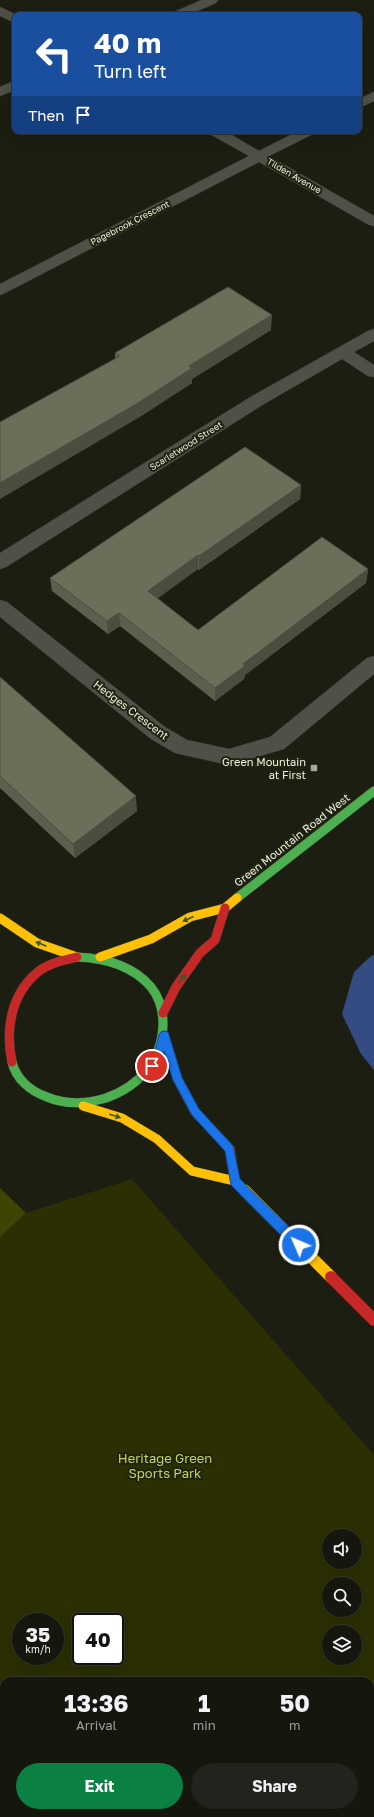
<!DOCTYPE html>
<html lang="en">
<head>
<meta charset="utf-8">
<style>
  :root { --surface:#15160e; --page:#22231c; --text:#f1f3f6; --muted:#9d9f9e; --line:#34352e; --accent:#0b8043 }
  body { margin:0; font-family:"Golos Text",sans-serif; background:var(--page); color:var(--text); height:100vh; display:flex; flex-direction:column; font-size:15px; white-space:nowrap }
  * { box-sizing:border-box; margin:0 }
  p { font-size:13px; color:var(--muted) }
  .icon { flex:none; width:22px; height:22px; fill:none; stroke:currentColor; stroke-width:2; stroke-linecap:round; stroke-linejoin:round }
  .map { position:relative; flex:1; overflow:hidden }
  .drawer { position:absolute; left:0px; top:1677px; width:374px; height:140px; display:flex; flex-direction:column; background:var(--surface); border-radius:12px 12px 0 0; box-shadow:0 4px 16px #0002,0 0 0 1px var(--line) }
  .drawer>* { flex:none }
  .top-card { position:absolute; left:12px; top:12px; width:350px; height:122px; border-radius:8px; box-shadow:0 4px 16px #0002,0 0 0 1px var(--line); background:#1a4fa0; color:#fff; overflow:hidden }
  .buttons { position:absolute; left:322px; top:1529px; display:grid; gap:8px }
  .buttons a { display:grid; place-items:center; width:40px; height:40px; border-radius:50%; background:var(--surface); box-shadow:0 4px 16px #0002,0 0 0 1px var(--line); font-size:20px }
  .speed { position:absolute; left:12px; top:1613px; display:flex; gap:8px; font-size:20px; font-weight:700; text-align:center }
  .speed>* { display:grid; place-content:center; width:52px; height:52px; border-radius:50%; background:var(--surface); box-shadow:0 4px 16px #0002,0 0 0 1px var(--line); line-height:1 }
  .speed small { font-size:10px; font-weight:400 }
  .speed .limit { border:2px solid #111; border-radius:6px; background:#fff; color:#111 }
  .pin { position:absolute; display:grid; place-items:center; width:34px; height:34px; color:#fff; margin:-17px; border:2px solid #fff; border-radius:50%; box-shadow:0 1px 4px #0007 }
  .me { position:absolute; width:44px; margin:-22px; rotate:315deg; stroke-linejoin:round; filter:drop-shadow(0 0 3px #0008) }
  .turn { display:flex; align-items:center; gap:14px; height:84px; padding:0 16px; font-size:18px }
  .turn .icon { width:52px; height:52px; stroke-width:2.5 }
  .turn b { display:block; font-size:28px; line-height:34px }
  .then { display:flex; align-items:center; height:38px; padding:0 16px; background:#0003; gap:8px; font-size:15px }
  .eta { display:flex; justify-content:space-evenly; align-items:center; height:68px; text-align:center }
  .eta b { font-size:24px; font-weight:700; line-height:28px }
  .cta { display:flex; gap:8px; margin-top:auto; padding:8px 16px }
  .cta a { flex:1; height:46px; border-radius:24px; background:var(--accent); color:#fff; font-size:16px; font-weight:700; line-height:46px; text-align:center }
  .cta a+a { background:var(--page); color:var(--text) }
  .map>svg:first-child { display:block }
</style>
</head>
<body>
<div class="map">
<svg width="374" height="1817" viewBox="0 0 374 1817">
  <rect width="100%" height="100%" fill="#1c1e12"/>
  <path fill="#2b2f02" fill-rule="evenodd" d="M132,1179l242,276v362h-374v-580l26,-24zM329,1536h26v26h-26zM329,1584h26v26h-26zM21,1622h34v34h-34zM81,1622h34v34h-34zM329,1632h26v26h-26zM4,1681h366v132h-366z"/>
  <path fill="#3e4403" d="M0,1188l26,25 -26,24z"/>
  <path fill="#354b84" d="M374,955v115l-13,-16 -19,-40 12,-42 17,-16z"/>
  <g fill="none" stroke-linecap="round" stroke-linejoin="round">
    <g stroke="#383a31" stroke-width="1">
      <path id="street" d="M202,0h16l-2,3 -28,12h-16l2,-3z
        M0,7l17,8h-2v8l-15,-7z
        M15,81v9l-15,6v-9z
        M374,92v9l-15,7v-9z
        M208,131h17l34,20 39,-20h17l-2,3 -44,22 105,60v10l-5,-1 -110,-63 -254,131 -5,2v-11l249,-128 -39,-22z
        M374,329v12l-20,11 20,13v12l-6,-1 -26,-17 -78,45 -258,163 -6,2v-16l252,-157 116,-65z
        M0,600l7,2 158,125 22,13 42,9 41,-12 97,-79 7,-2v18l-90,75 -55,16 -54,-12 -24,-14 -151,-122z"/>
    </g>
    <g stroke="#383a31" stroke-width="10">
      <path id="fast" d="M237,898l137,-107
        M12,1062c4,17 18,29 35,35 19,8 39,7 59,1 34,-12 56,-38 57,-74 0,-13 -4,-27 -12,-37 -19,-22 -46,-29 -74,-30"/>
    </g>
    <g stroke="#383a31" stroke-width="10">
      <path id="slow-far1" d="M0,918l37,25 40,14
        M100,957l51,-18 39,-22 35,-9 12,-10
        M83,1106l39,12 35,21 35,32 43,10 10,10"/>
    </g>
    <g stroke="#383a31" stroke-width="12">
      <path id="slow" d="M244,1190l87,87"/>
    </g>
    <g stroke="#383a31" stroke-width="10">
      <path id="jam-far1" d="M163,1013l13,-26 24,-34 15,-13 10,-32
        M164,1035l14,45 17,32 35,37 5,32
        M12,1062c-7,-32 -1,-69 27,-91 11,-8 25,-11 38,-14"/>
    </g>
    <g stroke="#383a31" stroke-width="12">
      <path id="jam" d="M331,1277l43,43"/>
    </g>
    <use href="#street" fill="#4f5048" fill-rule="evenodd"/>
    <use href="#fast" stroke="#4caf50" stroke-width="9"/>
    <use href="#slow-far1" stroke="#ffc107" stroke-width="9"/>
    <use href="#slow" stroke="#ffc107" stroke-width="12"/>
    <use href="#jam-far1" stroke="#c62828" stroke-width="9"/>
    <use href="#jam" stroke="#c62828" stroke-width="12"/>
  </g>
  <path fill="#5c5f4c" d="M271,330l-79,49v4l-54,35 -23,-60v-5z
    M301,485l-1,14 -101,71 -1,-1 -41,29 41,32 170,-61 -2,14 -121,92 -1,4 -29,22 -95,-75 -12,8 -56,-43 -2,-13z
    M0,677l137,134 -62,47 -75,-70z"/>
  <path fill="#4b4d3e" d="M272,315l-1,15 -79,49v4l-54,35 -138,81v-16z
    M301,485l-1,14 -101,71v-14z
    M198,555v14l-49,36 -1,-14z
    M368,569l-2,14 -121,92 -1,4 -29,22v-13l28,-24z
    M119,613l1,13 -12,8 -1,-13z
    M136,796l1,15 -62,47 -2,-14z"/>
  <path fill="#6b6e58" stroke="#4b4d3e" d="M228,287l44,28 -83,51 3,2 -54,35 -138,80v-61l120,-66 -5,-3z
    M245,447l56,38 -102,71 -1,-1 -50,36 50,39 124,-93 46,32 -125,95 2,2 -30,22 -96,-75 -12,8 -57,-43z
    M0,677l136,119 -63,48 -73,-68z"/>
  <defs><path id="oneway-solid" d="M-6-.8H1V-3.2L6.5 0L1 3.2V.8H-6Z"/></defs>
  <g fill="#325b28">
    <use href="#oneway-solid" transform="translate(188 919) rotate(155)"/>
    <use href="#oneway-solid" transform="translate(41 944) rotate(-157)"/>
    <use href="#oneway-solid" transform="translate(182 979) rotate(-54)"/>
    <use href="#oneway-solid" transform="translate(115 1116) rotate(17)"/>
  </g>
  <path fill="#1a73e8" stroke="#114b97" d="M164,1031l4,1 1,3 13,43 17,31 34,37 7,33 63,62 1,4 -1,4 -4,1 -4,-1 -64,-64 -6,-34 -33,-36 -19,-35 -9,-29 -9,18 -3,2 -4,-2 -1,-3 7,-11 5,-20 2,-3z"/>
  <rect fill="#a4a79a" stroke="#20230d" stroke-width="1.5" x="310" y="764" width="8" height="8" rx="2"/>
  <g text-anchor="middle" stroke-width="4" stroke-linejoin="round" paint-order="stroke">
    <g font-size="9" fill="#eef1e3" stroke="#20230d">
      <text transform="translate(294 176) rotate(30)" y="3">Tilden Avenue</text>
      <text transform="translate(130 223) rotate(-27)" y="3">Pagebrook Crescent</text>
      <text transform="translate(186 446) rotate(-32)" y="3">Scarletwood Street</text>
    </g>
    <g font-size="11" fill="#eef1e3" stroke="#20230d">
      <text transform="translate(131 710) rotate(37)" y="4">Hedges Crescent</text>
      <text transform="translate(292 840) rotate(-38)" y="4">Green Mountain Road West</text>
    </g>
    <g font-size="11" fill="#eef1e3" stroke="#20230d" text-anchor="end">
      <text x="306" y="766">Green Mountain<tspan x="306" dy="13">at First</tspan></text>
    </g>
    <g font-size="13" fill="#c3d260" stroke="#20230d">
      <text x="165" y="1463">Heritage Green<tspan x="165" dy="15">Sports Park</tspan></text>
    </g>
  </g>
</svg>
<div class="buttons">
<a><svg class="icon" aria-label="sound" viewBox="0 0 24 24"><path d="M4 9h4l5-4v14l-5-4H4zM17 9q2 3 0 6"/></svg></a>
<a><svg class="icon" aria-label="search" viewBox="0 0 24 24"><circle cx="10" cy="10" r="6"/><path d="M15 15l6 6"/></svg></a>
<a><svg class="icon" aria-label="layers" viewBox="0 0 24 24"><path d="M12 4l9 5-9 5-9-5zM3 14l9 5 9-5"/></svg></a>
</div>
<div class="speed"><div>35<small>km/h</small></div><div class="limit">40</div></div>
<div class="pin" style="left:152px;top:1066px;background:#d93025"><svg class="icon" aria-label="arrive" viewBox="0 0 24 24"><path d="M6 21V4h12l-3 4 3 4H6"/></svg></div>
<svg class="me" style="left:299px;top:1245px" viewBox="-20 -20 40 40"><circle r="17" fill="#1a73e8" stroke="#fff" stroke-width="3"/><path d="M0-11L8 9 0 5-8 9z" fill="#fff"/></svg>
<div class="top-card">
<div class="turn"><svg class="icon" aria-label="left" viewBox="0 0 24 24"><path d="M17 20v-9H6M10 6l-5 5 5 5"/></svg><div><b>40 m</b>Turn left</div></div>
<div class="then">Then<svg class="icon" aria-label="arrive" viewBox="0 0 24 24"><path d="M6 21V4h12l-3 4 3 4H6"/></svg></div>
</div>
<section class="drawer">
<div class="eta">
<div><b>13:36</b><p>Arrival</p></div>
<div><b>1</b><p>min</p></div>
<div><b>50</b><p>m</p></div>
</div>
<div class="cta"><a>Exit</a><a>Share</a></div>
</section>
</div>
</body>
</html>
